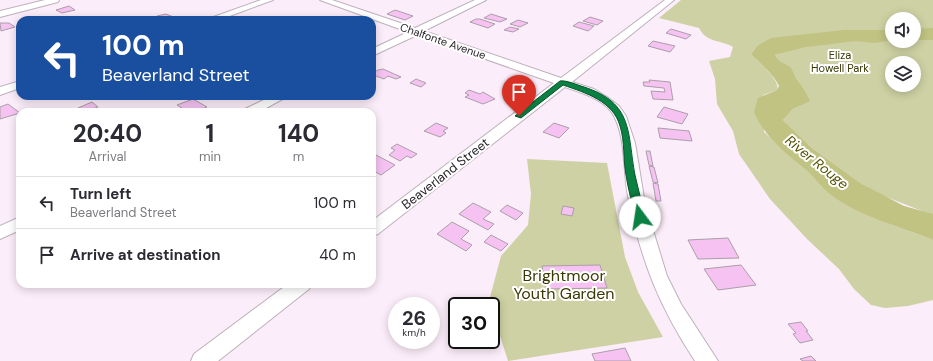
<!DOCTYPE html>
<html lang="en">
<head>
<meta charset="utf-8">
<style>
  :root { --surface:#fff; --page:#f2f2f3; --text:#2b2b33; --muted:#7c7c81; --line:#e1e1e2 }
  body { margin:0; font-family:"DM Sans",sans-serif; background:var(--page); color:var(--text); height:100vh; display:flex; flex-direction:column; font-size:15px; white-space:nowrap }
  * { box-sizing:border-box; margin:0 }
  p { font-size:13px; color:var(--muted) }
  .icon { flex:none; width:22px; height:22px; fill:none; stroke:currentColor; stroke-width:2; stroke-linecap:round; stroke-linejoin:round }
  .map { position:relative; flex:1; overflow:hidden }
  .side { position:absolute; left:16px; top:108px; width:360px; height:180px; display:flex; flex-direction:column; background:var(--surface); border-radius:12px; box-shadow:0 2px 10px #0003 }
  .side>* { flex:none }
  .top-card { position:absolute; left:16px; top:16px; width:360px; height:84px; border-radius:12px; box-shadow:0 2px 10px #0003; background:#1a4fa0; color:#fff; overflow:hidden }
  .controls { position:absolute; left:885px; top:12px; display:grid; gap:8px }
  .controls a { display:grid; place-items:center; width:36px; height:36px; border-radius:50%; background:var(--surface); box-shadow:0 2px 10px #0003; font-size:20px }
  .speed { position:absolute; left:388px; top:297px; display:flex; gap:8px; font-size:20px; font-weight:700; text-align:center }
  .speed>* { display:grid; place-content:center; width:52px; height:52px; border-radius:50%; background:var(--surface); box-shadow:0 2px 10px #0003; line-height:1 }
  .speed small { font-size:10px; font-weight:400 }
  .speed .limit { border:2px solid #111; border-radius:6px; background:#fff; color:#111 }
  .pin { position:absolute; display:grid; place-items:center; width:34px; height:34px; color:#fff; margin:-41px -17px; border-radius:50% 50% 50% 0; rotate:-45deg; box-shadow:0 0 4px #0007 }
  .pin .icon { rotate:45deg }
  .me { position:absolute; width:44px; margin:-22px; rotate:346deg; stroke-linejoin:round; filter:drop-shadow(0 0 3px #0008) }
  .turn { display:flex; align-items:center; gap:14px; height:84px; padding:0 20px; font-size:18px }
  .turn .icon { width:52px; height:52px; stroke-width:2.5 }
  .turn b { display:block; font-size:28px; line-height:34px }
  .eta { display:flex; justify-content:space-evenly; align-items:center; height:68px; text-align:center }
  .eta b { font-size:24px; font-weight:700; line-height:28px }
  ul { padding:0; list-style:none }
  li { display:flex; align-items:center; gap:12px; height:52px; padding:0 20px; border-top:1px solid var(--line) }
  li div { flex:1 }
  li b { display:block; font-size:15px }
  li em { font-style:normal }
  .map>svg:first-child { display:block }
</style>
</head>
<body>
<div class="map">
<svg width="933" height="361" viewBox="0 0 933 361">
  <rect width="100%" height="100%" fill="#fbedf9"/>
  <path fill="#ced1a3" fill-rule="evenodd" d="M681,0h252v224l-11,-13 -43,-17 -17,-10 -50,-36 -29,-28 10,-11 8,-4 -26,-50 13,-4 -31,-5 -6,8c8,9 30,26 26,36l-14,5 1,37 49,42c26,39 79,49 120,66v60l-25,6 -23,2 -14,-3 -17,-16 -15,-20 -32,-30 -37,-40 -31,-45 -6,-23 -16,-27 -2,-25 -6,-18 21,-4 3,-10c-11,-7 -27,-4 -34,-19l-40,-10zM892,19h22v22h-22zM892,63h22v22h-22z
    M527,159l80,4 18,94 13,35 25,45 -155,24 -19,-60 12,-45 27,-31 3,-31z"/>
  <path fill="#c1c383" d="M933,28v12h-19v-11z
    M844,30h48v10l-17,3 -20,-2 -31,4 -19,2 -30,8c5,9 8,7 15,12 3,3 4,8 6,12 6,7 10,13 14,22l-17,8 -10,11 29,28 50,36 42,22 29,8v26c-34,-14 -74,-23 -103,-46 -10,-8 -16,-18 -26,-26 -20,-16 -40,-32 -50,-56l4,-14 19,-8 2,-4c-5,-12 -19,-22 -28,-32l6,-8 14,-8z"/>
  <path fill="#f5c2f1" stroke="#ab9ea9" d="M69,6l6,4 -13,3 -6,-3z
    M395,10l18,6 -8,4 -18,-6z
    M166,14l10,4 -5,2 -15,-1 3,-1 -2,-2z
    M491,14l16,5 -7,3 -16,-4z
    M590,17l13,4 -6,4 -14,-4z
    M476,19h4l15,5 -7,4 -18,-6z
    M518,20l10,3 -8,4 -10,-3z
    M579,22l15,4 -6,5 -15,-5z
    M0,23h9l6,4 -14,4z
    M510,27l9,2 -6,3 -9,-2z
    M671,29l20,6 -5,4 -20,-6z
    M653,41l22,5 -5,6 -22,-6z
    M383,69l18,8 -5,2 -8,-3 -4,3 -11,-4 2,-1 -2,-1 5,-3z
    M416,79l10,4 -5,4 -11,-4z
    M649,80l21,2 3,18 -20,-1 -2,-8 14,1 -1,-4 -20,-2 -1,-4h7z
    M469,90l11,4 3,-2 12,7 -12,5 -18,-7 4,-2 -4,-2z
    M193,99l14,8 -12,5h-7l-11,-7z
    M92,102l6,5 -14,5 -6,-4z
    M8,104l12,9 -20,6v-12z
    M664,107l24,7 -6,10 -25,-7z
    M436,123l12,5 -5,3 3,2 -6,4 -16,-6z
    M554,123l15,5 -10,10 -16,-6z
    M658,128l31,3 3,10 -32,-3z
    M397,144l20,10 -6,4 -4,-2 -7,5 -11,-6 6,-5 -4,-2z
    M646,151h4l3,15 -4,-1z
    M376,155l19,10 -14,10 -9,-5v-12z
    M649,166l5,1 4,16 -5,-1z
    M653,183l5,1 3,17h-5z
    M473,203l18,9 -8,7 11,5 -6,6 -29,-16z
    M507,205l16,8 -7,7 -16,-9z
    M563,206l11,2 -2,8 -11,-2z
    M452,222l17,9 -8,8 11,6 -6,6 -29,-17z
    M491,235l17,9 -7,7 -17,-9z
    M728,238l11,20 -41,1 -10,-19z
    M600,265l7,23 -61,1 -4,-23z
    M741,265l15,20 -38,5 -14,-21z
    M801,322l7,9h-2l7,9 -13,3 -7,-9 3,-1 -8,-9z
    M625,348l6,13h-36l-3,-7z
    M811,356l5,5h-13l-3,-2z"/>
  <g fill="none" stroke-linecap="round" stroke-linejoin="round">
    <g stroke="#beb0bc" stroke-width="2">
      <path id="minor" d="M45,0h14l-1,2 -58,15v-6z
        M261,0h12l-54,20h-14z
        M320,0h12l83,28 60,-28h11l-62,31 137,47 104,-78h9l-102,82 22,7 13,8 12,9 7,10 9,27 10,61 22,72 14,28 37,57h-23c-36,-55 -54,-100 -67,-165 -5,-25 -2,-57 -14,-80 -9,-17 -33,-23 -49,-29l-187,147 -6,2v-15l182,-138 -137,-48 -45,21v-7l36,-17z
        M20,81v7l-20,7v-8z
        M272,96h16l-29,16h-16l2,-3z
        M20,217v13l-20,9v-13z
        M288,284h23l-2,5 -91,72h-27l3,-7z"/>
    </g>
    <use href="#minor" fill="#fff" fill-rule="evenodd"/>
  </g>
  <path fill="#0b8043" stroke="#07532c" d="M560,81c7,-1 17,4 24,6 50,16 43,46 51,88 3,14 7,28 10,42l-1,3h-7l-1,-3c-4,-14 -8,-28 -10,-42 -3,-16 -1,-33 -6,-49 -7,-25 -34,-33 -57,-41l-42,33 -6,-2z"/>
  <g text-anchor="middle" stroke-width="4" stroke-linejoin="round" paint-order="stroke">
    <g font-size="11" fill="#221d22" stroke="#fff">
      <text transform="translate(443 41) rotate(19)" y="4">Chalfonte Avenue</text>
    </g>
    <g font-size="11" fill="#393905" stroke="#fff">
      <text x="840" y="59">Eliza<tspan x="840" dy="13">Howell Park</tspan></text>
    </g>
    <g font-size="13" fill="#221d22" stroke="#fff">
      <text transform="translate(445 173) rotate(-38)" y="5">Beaverland Street</text>
    </g>
    <g font-size="14" font-style="italic" fill="#535304" stroke="#fff">
      <text transform="translate(817 162) rotate(39)" y="5">River Rouge</text>
    </g>
    <g font-size="16" fill="#393905" stroke="#fff">
      <text x="564" y="281">Brightmoor<tspan x="564" dy="18">Youth Garden</tspan></text>
    </g>
  </g>
</svg>
<div class="controls">
<a><svg class="icon" aria-label="sound" viewBox="0 0 24 24"><path d="M4 9h4l5-4v14l-5-4H4zM17 9q2 3 0 6"/></svg></a>
<a><svg class="icon" aria-label="layers" viewBox="0 0 24 24"><path d="M12 4l9 5-9 5-9-5zM3 14l9 5 9-5"/></svg></a>
</div>
<div class="speed"><div>26<small>km/h</small></div><div class="limit">30</div></div>
<div class="pin" style="left:519px;top:116px;background:#d93025"><svg class="icon" aria-label="arrive" viewBox="0 0 24 24"><path d="M6 21V4h12l-3 4 3 4H6"/></svg></div>
<svg class="me" style="left:640px;top:217px" viewBox="-20 -20 40 40"><circle r="19" fill="#fff"/><path d="M0-13L10 11 0 6-10 11z" fill="#0b8043"/></svg>
<div class="top-card">
<div class="turn"><svg class="icon" aria-label="left" viewBox="0 0 24 24"><path d="M17 20v-9H6M10 6l-5 5 5 5"/></svg><div><b>100 m</b>Beaverland Street</div></div>
</div>
<section class="side">
<div class="eta">
<div><b>20:40</b><p>Arrival</p></div>
<div><b>1</b><p>min</p></div>
<div><b>140</b><p>m</p></div>
</div>
<ul>
<li><svg class="icon" aria-label="left" viewBox="0 0 24 24"><path d="M17 20v-9H6M10 6l-5 5 5 5"/></svg><div><b>Turn left</b><p>Beaverland Street</p></div><em>100 m</em></li>
<li><svg class="icon" aria-label="arrive" viewBox="0 0 24 24"><path d="M6 21V4h12l-3 4 3 4H6"/></svg><div><b>Arrive at destination</b></div><em>40 m</em></li>
</ul>
</section>
</div>
</body>
</html>
